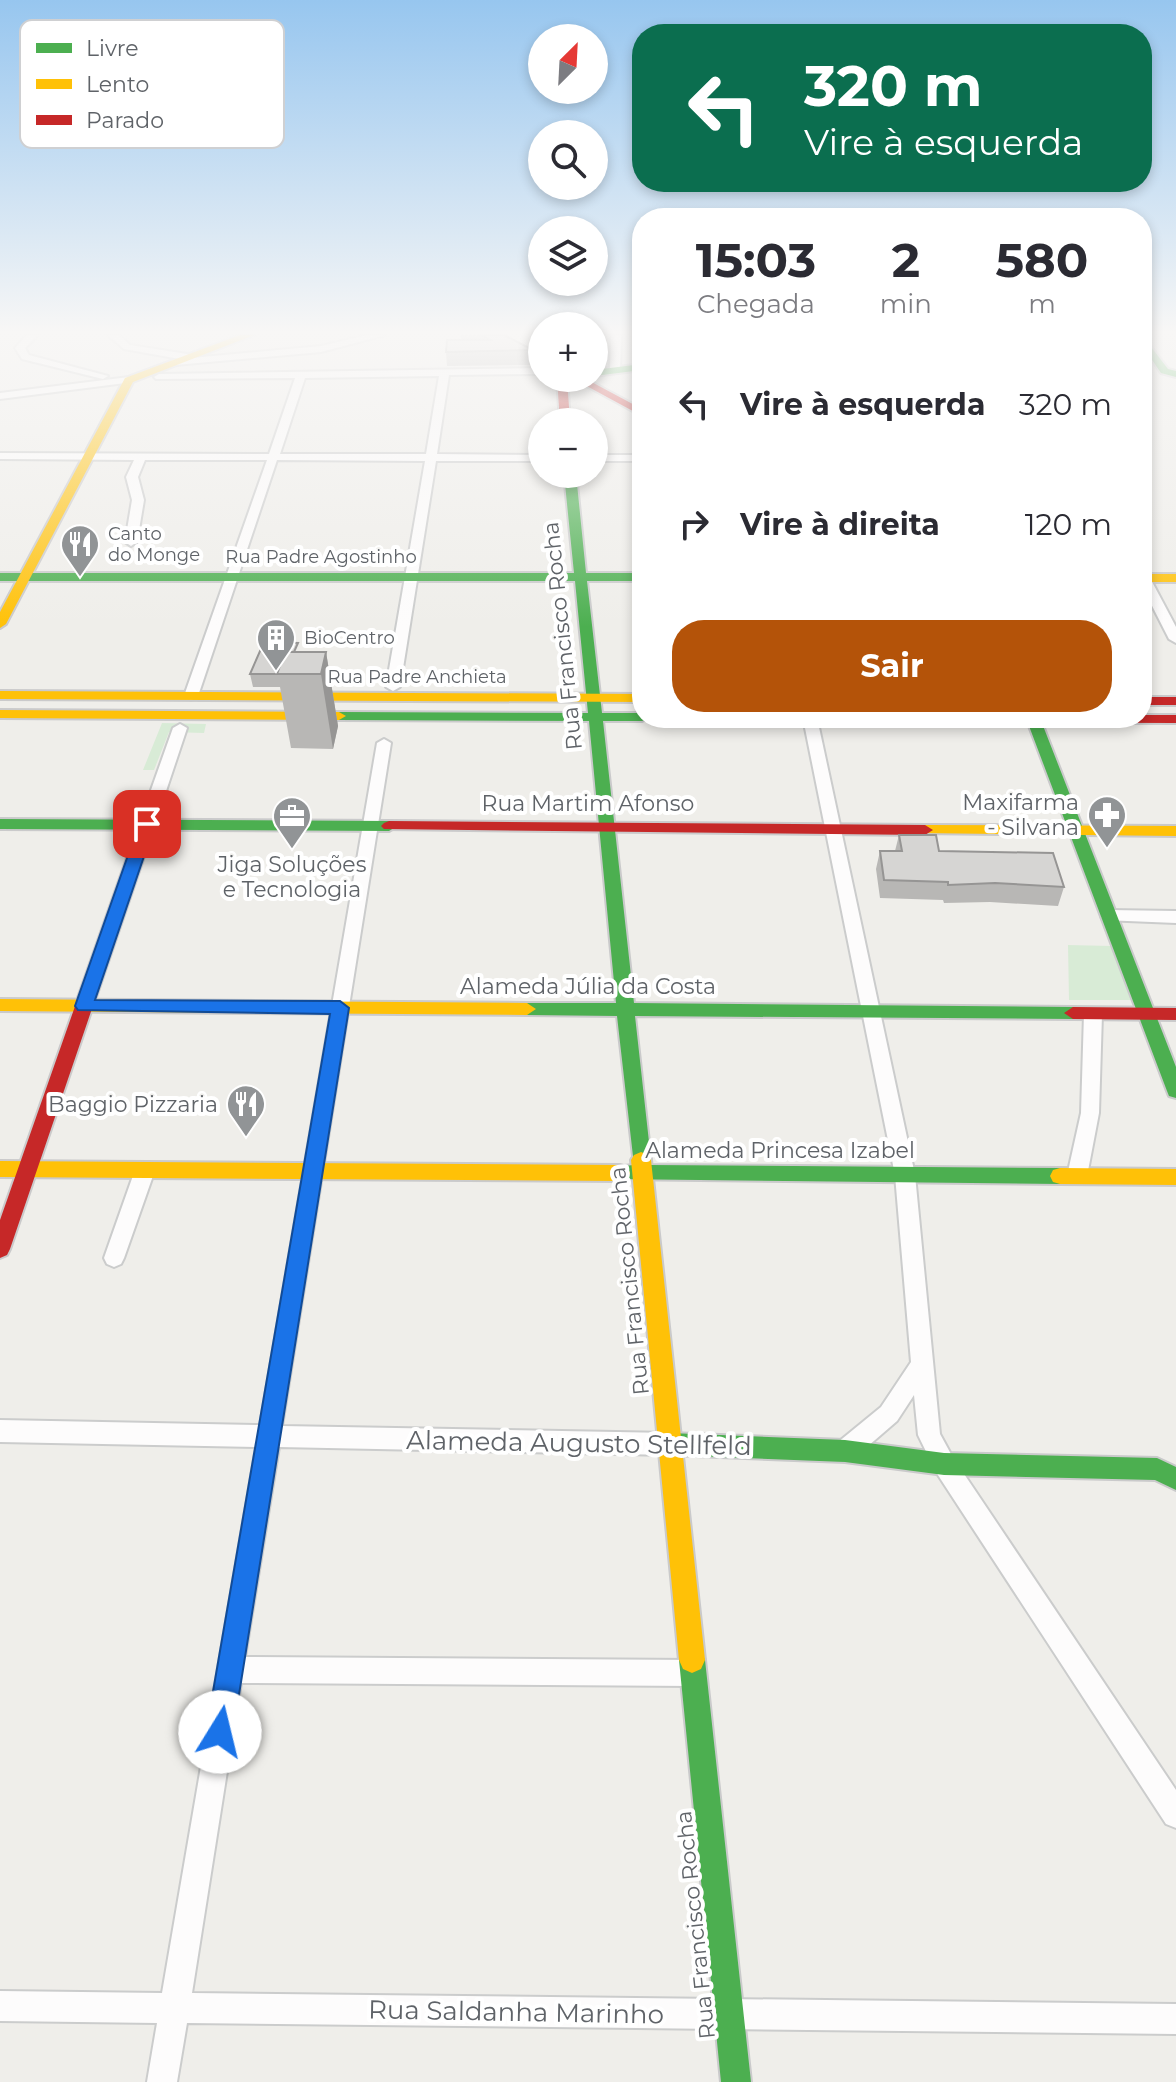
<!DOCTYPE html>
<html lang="pt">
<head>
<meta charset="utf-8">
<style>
  :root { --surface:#fff; --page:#f7f7f7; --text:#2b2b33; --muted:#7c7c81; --accent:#b45309 }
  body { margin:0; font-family:Montserrat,sans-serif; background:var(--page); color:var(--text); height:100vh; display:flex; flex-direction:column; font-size:30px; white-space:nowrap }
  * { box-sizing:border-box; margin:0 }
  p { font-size:26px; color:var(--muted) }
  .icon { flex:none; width:44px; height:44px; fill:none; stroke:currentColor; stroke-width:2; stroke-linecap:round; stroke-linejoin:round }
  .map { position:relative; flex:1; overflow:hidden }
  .details { position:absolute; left:632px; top:208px; width:520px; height:520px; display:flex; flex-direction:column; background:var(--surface); border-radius:32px; box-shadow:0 4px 12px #0003 }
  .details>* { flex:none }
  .top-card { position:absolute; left:632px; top:24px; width:520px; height:168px; border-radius:32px; box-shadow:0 4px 12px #0003; background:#0b6e4f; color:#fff; overflow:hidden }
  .needle { width:52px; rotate:24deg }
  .buttons { position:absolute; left:528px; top:24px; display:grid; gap:16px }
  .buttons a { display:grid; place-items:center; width:80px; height:80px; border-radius:50%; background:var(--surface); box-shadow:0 4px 12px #0003; font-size:40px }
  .pin { position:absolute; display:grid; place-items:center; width:68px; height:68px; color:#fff; margin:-34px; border-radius:16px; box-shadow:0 4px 12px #0006 }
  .me { position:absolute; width:88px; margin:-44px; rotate:9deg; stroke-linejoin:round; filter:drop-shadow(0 0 6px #0008) }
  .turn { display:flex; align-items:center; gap:28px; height:168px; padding:0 40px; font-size:36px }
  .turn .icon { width:104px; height:104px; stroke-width:2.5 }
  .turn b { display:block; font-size:56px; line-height:68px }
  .eta { display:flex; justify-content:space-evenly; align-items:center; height:136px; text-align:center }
  .eta b { font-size:48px; font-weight:700; line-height:56px }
  .button { display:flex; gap:16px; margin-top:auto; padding:16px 40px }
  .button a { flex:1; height:92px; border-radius:32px; background:var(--accent); color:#fff; font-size:32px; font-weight:700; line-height:92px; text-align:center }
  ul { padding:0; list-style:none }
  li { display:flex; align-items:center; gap:24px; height:120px; padding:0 40px }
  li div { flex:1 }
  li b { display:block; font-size:30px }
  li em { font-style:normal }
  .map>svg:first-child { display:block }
</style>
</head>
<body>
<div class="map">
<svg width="1176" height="2082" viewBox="0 0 1176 2082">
  <rect width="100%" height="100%" fill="#efeeea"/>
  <path fill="#d8ebd6" d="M162,723l44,1 -2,9 -35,-1 -15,38h-11z
    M1068,945l43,1 20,54h-62z"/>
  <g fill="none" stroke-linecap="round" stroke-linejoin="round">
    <g stroke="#cbcccc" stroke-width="4">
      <path id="street" d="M27,335h11l-13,13 4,7 79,21 -5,3 -81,-20 -7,-11z
        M108,335h11l11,10 57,9 4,4 130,-12 46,-11h18l-64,17 -146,13 -3,-1v-4l8,-1 -56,-10z
        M611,335h10l-1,34 -5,3 -5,-3z
        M542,368v6l-93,1 -12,79 105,1v6h-106l-36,226 -7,4 -7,-4 39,-226 -148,-1 -79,236 -7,4 -7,-4 83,-236h-122l-7,17 6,23 -7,42 -6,4 -6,-4 7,-42 -6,-23 8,-17 -134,-1v-6l269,1 26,-76 -139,1 -2,-2 5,-3zM439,376l-13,78h-146l25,-76z
        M129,377l4,1v4l-133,17v-6z
        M594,455h48v6h-48z
        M1142,575l8,3 26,49v16l-7,-4 -27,-53z
        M803,718h14l98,457 25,259 12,22 224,334v38l-10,-4 -230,-352 -18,-37 -4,-40 -17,26 -44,38 -8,3 -8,-3 -4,-8 4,-8 44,-36 30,-45 -16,-187z
        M180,724l7,4 -32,96 -3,3h-10l-3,-3 34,-96z
        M384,739l7,4 -109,683 388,7 8,3 3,8 -3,8 -8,3 -391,-8 -34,210 448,3 9,4 4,9 -4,9 -9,4 -452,-3 -49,310 984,11v30l-989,-11 -10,59h-30l10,-59 -157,-2v-30l162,2 94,-546 -256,-5v-22l260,5 117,-682z
        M1109,910l67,1v12l-73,-3 -2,-4 2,-4z
        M1093,1008l9,6 -3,99 -12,63 -3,6 -7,2 -7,-2 -3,-6 14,-63 3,-99z
        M145,1162l7,2 3,6 -31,88 -3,6 -7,3 -7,-3 -3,-6 31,-88 3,-6z"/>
    </g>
    <g stroke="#cacacb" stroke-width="4">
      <path id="fast" d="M1142,335l26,34 8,2v6l-15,-4 -19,-28z
        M642,364v6l-48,6v-6z
        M564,474h12l10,99h56v8h-55l15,132h40v5h6l-6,3h-39l31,282 439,4 9,6 -9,6 -438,-3 16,144 -3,5 412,3 7,2 3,6 -3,6 -7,2 -447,-5 -3,-6 3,-6 21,-2 -17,-149 -90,-1 -9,-6 9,-6h89l-27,-282 -250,-1 -7,-4 7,-4 249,1 -13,-132h-575v-8h574z
        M1026,718h14l136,349v31l-7,-2 -2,-5z
        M0,819l389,2 8,5 -8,5 -389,-2z
        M670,1433l175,7 99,13 213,5 19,9v23l-21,-10 -211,-5 -99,-13 -175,-7 -8,-3 -3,-8 3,-8z
        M692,1647l9,4 4,9 46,422h-30l-42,-422 4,-9z"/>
    </g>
    <g stroke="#cacacb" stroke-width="4">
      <path id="slow" d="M240,335h14l-121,47 -127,242 -6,4v-16l125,-234z
        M1142,574h34v8h-34z
        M0,691l642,3v8l-642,-3z
        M0,710l339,2 7,4 -7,4 -339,-2z
        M925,825l251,1v10l-256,-3 -3,-3 3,-3z
        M0,999l527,4 9,6 -9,6 -527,-4z
        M641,1152l7,3 3,5 54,500 -4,9 -9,4 -9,-4 -4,-9 -48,-500 3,-5z
        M0,1161l620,4 7,2 3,6 -3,6 -7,2 -620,-4z
        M1060,1168l116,1v16l-116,-1 -7,-2 -3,-6 3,-6z"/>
    </g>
    <g stroke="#cacacb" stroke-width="4">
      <path id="jam" d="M490,335h12l40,21v7z
        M557,378h10l3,44h-10z
        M572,378h12l58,31v7z
        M1142,697h34v8h-34z
        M1142,715h34v8l-297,-1 -7,-4h270z
        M147,819l8,5 -145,425 -3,6 -7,3v-38l139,-396z
        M389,821l536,4 8,5 -8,5 -541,-6 -3,-3 3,-3z
        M1073,1007l103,1v12l-103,-1 -9,-6z"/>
    </g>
    <use href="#street" fill="#fdfcfc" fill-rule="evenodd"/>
    <use href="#fast" fill="#4caf50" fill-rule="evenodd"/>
    <use href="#slow" fill="#ffc107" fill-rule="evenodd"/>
    <use href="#jam" fill="#c62828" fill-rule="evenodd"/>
  </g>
  <path fill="#b8b7b5" d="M461,335h43l29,15 1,15 -87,1 -1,-14 18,-12 -3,-1z
    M326,652l12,74 -5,23 -42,-1 -11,-61h-27l-3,-13z
    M899,835l40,16 125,36 -6,19 -68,-4 -46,1 -1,-3 -63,-2 -4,-29 4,-18h15z"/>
  <path fill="#969594" d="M326,652l12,74 -5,23 -12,-75z"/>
  <path fill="#d6d5d3" stroke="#969594" stroke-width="2" d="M481,335h23l29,15 -87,2 1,-12h43z
    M264,642l34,1 -4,9h-9l-8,22h-27z
    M285,652h41l-5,22h-44z
    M899,835h37l3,16 114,2 11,34 -69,-4 -47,2v-3l-64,-2 -4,-29h22z"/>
  <linearGradient id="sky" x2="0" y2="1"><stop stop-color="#97c6ef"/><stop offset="0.53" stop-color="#f8f7f6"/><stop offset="1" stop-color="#f8f7f6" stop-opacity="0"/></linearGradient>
  <rect width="1176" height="627" fill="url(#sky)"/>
  <path fill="#1a73e8" stroke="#114b97" stroke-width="2" d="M147,820l8,4 -60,176 245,1 9,7 -116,724 -4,9 -9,4 -10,-4 -4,-9 124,-718 -252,-4 -3,-4 64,-182z"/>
  <defs>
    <g id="restaurant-pin" transform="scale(2)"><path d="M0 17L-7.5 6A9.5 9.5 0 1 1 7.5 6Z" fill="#919496" stroke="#fff"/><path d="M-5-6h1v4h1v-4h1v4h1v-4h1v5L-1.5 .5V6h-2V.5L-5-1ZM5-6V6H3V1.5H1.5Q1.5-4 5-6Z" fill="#fff"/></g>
    <g id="building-pin" transform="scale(2)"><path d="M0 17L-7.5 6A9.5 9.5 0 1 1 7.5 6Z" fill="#919496" stroke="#fff"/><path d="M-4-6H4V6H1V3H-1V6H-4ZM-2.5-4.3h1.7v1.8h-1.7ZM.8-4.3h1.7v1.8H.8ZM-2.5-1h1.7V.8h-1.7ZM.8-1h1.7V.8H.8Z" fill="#fff"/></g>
    <g id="pharmacy-pin" transform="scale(2)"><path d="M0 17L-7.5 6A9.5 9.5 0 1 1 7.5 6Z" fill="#919496" stroke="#fff"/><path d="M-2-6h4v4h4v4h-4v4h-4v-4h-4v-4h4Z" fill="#fff"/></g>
    <g id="office-pin" transform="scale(2)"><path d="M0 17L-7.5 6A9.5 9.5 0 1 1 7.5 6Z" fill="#919496" stroke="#fff"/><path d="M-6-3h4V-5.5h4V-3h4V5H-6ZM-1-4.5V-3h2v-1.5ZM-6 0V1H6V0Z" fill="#fff"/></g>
  </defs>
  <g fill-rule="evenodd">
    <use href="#restaurant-pin" x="80" y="544"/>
    <use href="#building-pin" x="276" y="638"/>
    <use href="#pharmacy-pin" x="1107" y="815"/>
    <use href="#office-pin" x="292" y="816"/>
    <use href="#restaurant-pin" x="246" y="1104"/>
  </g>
  <g text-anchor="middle" stroke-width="8" stroke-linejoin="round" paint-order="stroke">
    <g font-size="18" fill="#5f6368" stroke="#fff" text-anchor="start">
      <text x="108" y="540">Canto<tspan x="108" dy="21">do Monge</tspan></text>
      <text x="304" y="644">BioCentro</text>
    </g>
    <g font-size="18" fill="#5f6368" stroke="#fff">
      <text x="321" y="563">Rua Padre Agostinho</text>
      <text x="417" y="683">Rua Padre Anchieta</text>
    </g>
    <g font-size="22" fill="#5f6368" stroke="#fff">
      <text transform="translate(562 636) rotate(-96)" y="8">Rua Francisco Rocha</text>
      <text x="588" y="811">Rua Martim Afonso</text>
      <text x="588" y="994">Alameda Júlia da Costa</text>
      <text x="780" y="1158">Alameda Princesa Izabel</text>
      <text transform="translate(629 1281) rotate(-96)" y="8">Rua Francisco Rocha</text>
      <text transform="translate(695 1925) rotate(-96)" y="8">Rua Francisco Rocha</text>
    </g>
    <g font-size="22" fill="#5f6368" stroke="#fff" text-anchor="end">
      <text x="1079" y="810">Maxifarma<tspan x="1079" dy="25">- Silvana</tspan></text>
      <text x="292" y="872" text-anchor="middle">Jiga Soluções<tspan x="292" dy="25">e Tecnologia</tspan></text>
      <text x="218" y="1112">Baggio Pizzaria</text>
    </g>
    <g font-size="26" fill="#5f6368" stroke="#fff">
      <text transform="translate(579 1443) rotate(1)" y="9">Alameda Augusto Stellfeld</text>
      <text transform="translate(516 2012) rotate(1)" y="9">Rua Saldanha Marinho</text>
    </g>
  </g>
  <rect x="20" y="20" width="264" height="128" rx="12" fill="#fff" stroke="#cfd0d2" stroke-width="2"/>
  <rect x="36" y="43" width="36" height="10" fill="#4caf50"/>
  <rect x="36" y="79" width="36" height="10" fill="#ffc107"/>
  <rect x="36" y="115" width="36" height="10" fill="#c62828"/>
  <g font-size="22" fill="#5f6368">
    <text x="86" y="56">Livre</text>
    <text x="86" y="92">Lento</text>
    <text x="86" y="128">Parado</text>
  </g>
</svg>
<div class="buttons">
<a><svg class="needle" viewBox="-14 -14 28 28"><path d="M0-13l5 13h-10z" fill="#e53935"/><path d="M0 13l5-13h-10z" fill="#7c7c81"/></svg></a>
<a><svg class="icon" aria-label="search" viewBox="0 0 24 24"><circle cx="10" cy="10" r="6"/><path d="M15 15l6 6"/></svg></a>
<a><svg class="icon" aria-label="layers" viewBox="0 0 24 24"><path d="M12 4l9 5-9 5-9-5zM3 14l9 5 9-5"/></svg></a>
<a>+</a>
<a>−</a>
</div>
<div class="pin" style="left:147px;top:824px;background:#d93025"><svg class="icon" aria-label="arrive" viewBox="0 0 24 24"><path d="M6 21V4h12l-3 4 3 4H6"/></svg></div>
<svg class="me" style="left:220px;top:1732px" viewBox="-20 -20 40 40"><circle r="19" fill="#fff"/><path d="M0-13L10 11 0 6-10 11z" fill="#1a73e8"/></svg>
<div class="top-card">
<div class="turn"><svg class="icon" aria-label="left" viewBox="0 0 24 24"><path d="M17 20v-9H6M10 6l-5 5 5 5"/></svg><div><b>320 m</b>Vire à esquerda</div></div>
</div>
<section class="details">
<div class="eta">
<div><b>15:03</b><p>Chegada</p></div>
<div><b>2</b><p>min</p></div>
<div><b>580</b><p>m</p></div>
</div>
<ul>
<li><svg class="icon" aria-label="left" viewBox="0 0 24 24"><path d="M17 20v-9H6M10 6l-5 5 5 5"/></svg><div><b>Vire à esquerda</b></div><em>320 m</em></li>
<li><svg class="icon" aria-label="right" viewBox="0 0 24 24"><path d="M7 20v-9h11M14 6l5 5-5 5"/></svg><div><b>Vire à direita</b></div><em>120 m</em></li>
</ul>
<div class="button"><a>Sair</a></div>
</section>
</div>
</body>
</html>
